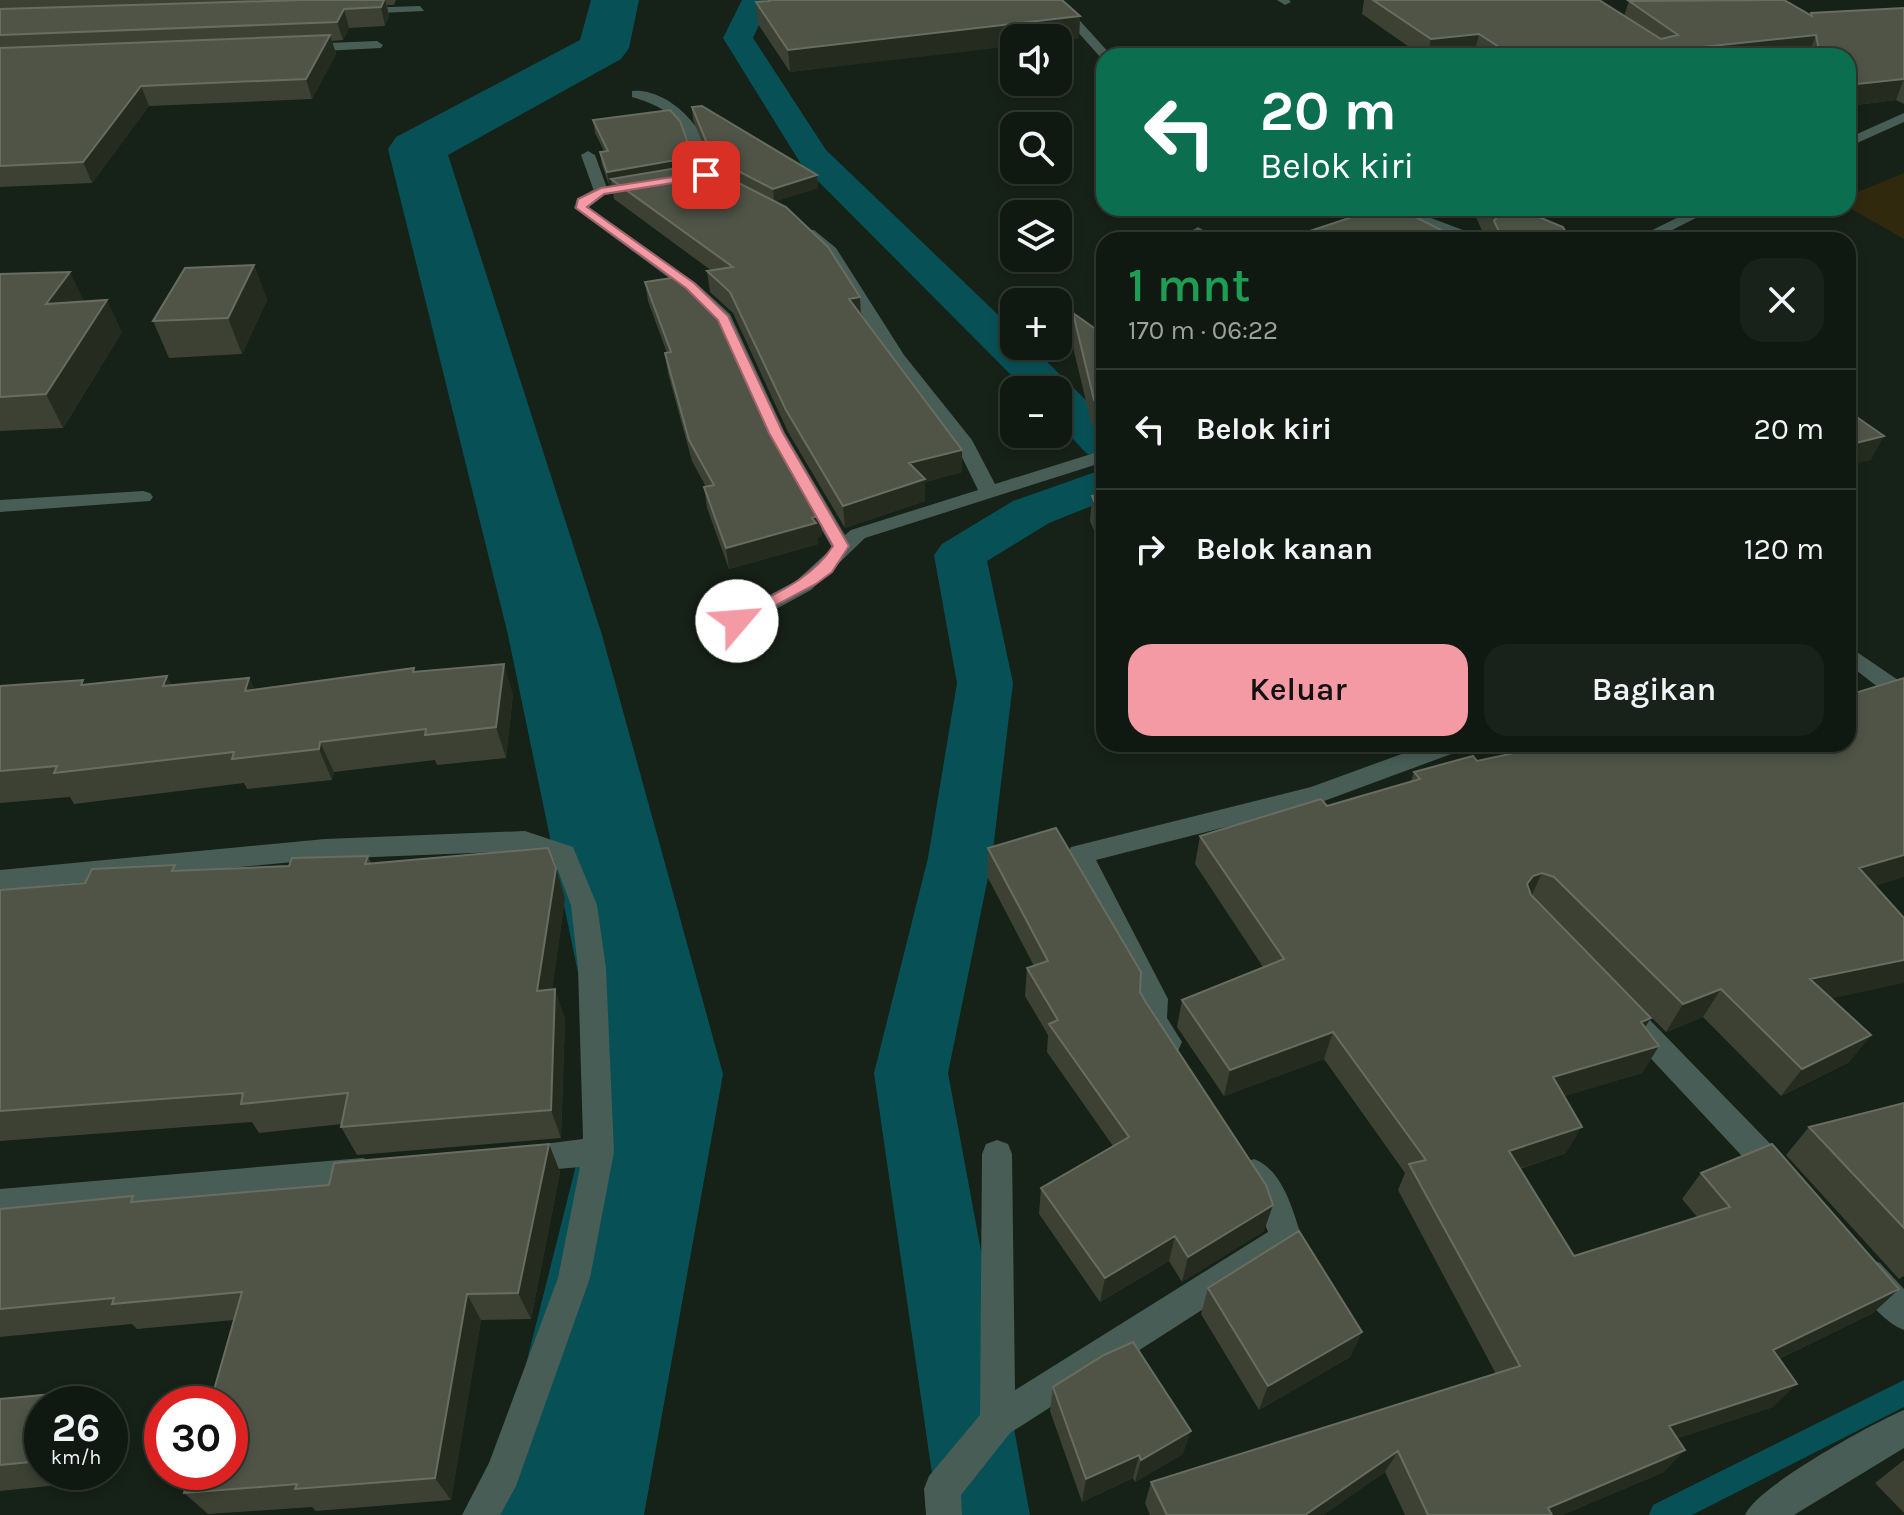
<!DOCTYPE html>
<html lang="id">
<head>
<meta charset="utf-8">
<style>
  :root { --surface:#101911; --page:#19221a; --text:#f1f3f6; --muted:#9ca09f; --line:#303831; --accent:#f49aa4 }
  body { margin:0; font-family:Karla,sans-serif; background:var(--page); color:var(--text); height:100vh; display:flex; flex-direction:column; font-size:30px; white-space:nowrap }
  * { box-sizing:border-box; margin:0 }
  p { font-size:26px; color:var(--muted) }
  .icon { flex:none; width:44px; height:44px; fill:none; stroke:currentColor; stroke-width:2; stroke-linecap:round; stroke-linejoin:round }
  .map { position:relative; flex:1; overflow:hidden }
  .panel { position:absolute; left:1096px; top:232px; width:760px; height:520px; display:flex; flex-direction:column; background:var(--surface); border-radius:24px; box-shadow:0 4px 12px #0003,0 0 0 2px var(--line) }
  .panel>* { flex:none }
  .top-card { position:absolute; left:1096px; top:48px; width:760px; height:168px; border-radius:24px; box-shadow:0 4px 12px #0003,0 0 0 2px var(--line); background:#0b6e4f; color:#fff; overflow:hidden }
  .controls { position:absolute; left:1000px; top:24px; display:grid; gap:16px }
  .controls a { display:grid; place-items:center; width:72px; height:72px; border-radius:16px; background:var(--surface); box-shadow:0 4px 12px #0003,0 0 0 2px var(--line); font-size:40px }
  .speed { position:absolute; left:24px; top:1386px; display:flex; gap:16px; font-size:40px; font-weight:700; text-align:center }
  .speed>* { display:grid; place-content:center; width:104px; height:104px; border-radius:50%; background:var(--surface); box-shadow:0 4px 12px #0003,0 0 0 2px var(--line); line-height:1 }
  .speed small { font-size:20px; font-weight:400 }
  .speed .limit { border:12px solid #d22; background:#fff; color:#111 }
  .pin { position:absolute; display:grid; place-items:center; width:68px; height:68px; color:#fff; margin:-34px; border-radius:16px; box-shadow:0 4px 12px #0006 }
  .me { position:absolute; width:88px; margin:-44px; rotate:63deg; stroke-linejoin:round; filter:drop-shadow(0 0 6px #0008) }
  .turn { display:flex; align-items:center; gap:28px; height:168px; padding:0 32px; font-size:36px }
  .turn .icon { width:104px; height:104px; stroke-width:2.5 }
  .turn b { display:block; font-size:56px; line-height:68px }
  .round { display:grid; place-items:center; flex:none; width:84px; height:84px; border-radius:24px; background:var(--page) }
  .head { display:flex; align-items:center; justify-content:space-between; height:136px; padding:0 32px }
  h1 { font-size:48px; font-weight:600; line-height:60px; color:#1e9e55 }
  .button { display:flex; gap:16px; margin-top:auto; padding:16px 32px }
  .button a { flex:1; height:92px; border-radius:24px; background:var(--accent); color:#111; font-size:32px; font-weight:600; line-height:92px; text-align:center }
  .button a+a { background:var(--page); color:var(--text) }
  ul { padding:0; list-style:none }
  li { display:flex; align-items:center; gap:24px; height:120px; padding:0 32px; border-top:2px solid var(--line) }
  li div { flex:1 }
  li b { display:block; font-size:30px }
  li em { font-style:normal }
  .map>svg:first-child { display:block }
</style>
</head>
<body>
<div class="map">
<svg width="1904" height="1515" viewBox="0 0 1904 1515">
  <rect width="100%" height="100%" fill="#162117"/>
  <path fill="#31290e" d="M1904,173v66l-56,-32v-11z"/>
  <g fill="none" stroke-linecap="round" stroke-linejoin="round">
    <path fill="#075156" fill-rule="evenodd" d="M1904,1380v27l-212,108h-43l4,-10z"/>
    <path fill="#075156" fill-rule="evenodd" d="M742,0h28l-17,38 73,112 188,180v16h17l73,72v40l-17,-4 -29,-31v-33h-32l-225,-226 -78,-126z
      M1104,469v32l-55,22 -62,38 26,122 -21,175 -44,215 82,442h-92l-64,-442 54,-215 29,-175 -23,-128 8,-11 71,-43z"/>
    <path fill="#075156" fill-rule="evenodd" d="M591,0h48l-10,48 -8,11 -173,96 154,480 121,439 -79,441h-156l111,-441 -91,-439 -120,-486 8,-12 184,-97z"/>
    <path fill="#475d56" fill-rule="evenodd" d="M588,151l7,4 13,36 -2,3 -12,-3 -13,-36z
      M143,491l7,2 3,4 -3,4 -150,11v-12z"/>
    <path fill="#475d56" fill-rule="evenodd" d="M1049,0h12l51,56 -10,3z
      M1277,0h12l2,2 -6,3z
      M420,6l4,5 -66,3 -6,-3 6,-3z
      M377,41l6,4 -2,3 -78,4 -6,-4 6,-4z
      M632,91c40,-4 87,49 79,87l-12,-3c-12,-46 -19,-64 -67,-78z
      M1904,113v9l-56,25v-9z
      M645,180l7,4 -2,3 -45,8 -16,12 107,76 34,31 55,119 60,102 6,-5 127,-40 -24,-49 -66,-84 -63,-103 -21,-18v-6h10l22,18 68,107 68,85 23,44 109,-34v12l-239,76 -54,52 -66,36h-16l-3,-5 3,-5 67,-35 36,-33 -65,-115 -50,-113 -33,-31 -110,-81 3,-9 19,-11z
      M1384,208h21l84,32h-22z
      M1697,208h19l-64,32h-20z
      M1198,227l21,13h-19l-10,-8z
      M1058,313h11l35,32v14l-46,-38z
      M1848,646l56,38v20l-8,-3 -48,-37z
      M1429,744h37l-4,6 -146,54 -220,56 72,139 -1,19 15,24 -4,9c-29,10 -39,-30 -38,-52l-73,-145 4,-7 240,-60z
      M525,831l48,16 24,58 9,63 8,184 -24,126 -74,208 -16,29h-38l27,-52 69,-185 22,-111 -57,5 -11,-4 -4,-10 4,-10 71,-9 -5,-171 -7,-63 -17,-45 -30,-9 -199,8 -325,31v-20l325,-31z
      M1637,1013l10,4 144,148 5,10 -5,10 -11,4 -11,-4 -142,-152 -4,-8 4,-8z
      M997,1140l11,4 4,10 3,236 253,-158 -8,-22 -22,-37 5,-10 11,-4c29,11 39,52 48,79l-5,11 -287,184 -49,62 1,20h-36l-2,-26 5,-13 51,-61 2,-261 4,-10z
      M363,1158l11,4 5,10 -5,10 -11,4 -363,33v-30z
      M1868,1258l12,5 24,26v41c-21,-8 -43,-35 -52,-56l4,-11z
      M1904,1410v38l-110,67h-49c11,-28 126,-91 159,-105z"/>
  </g>
  <path fill="#3c4133" d="M0,0h396l-2,5h-7l2,11 -4,10 -36,2 -6,12 -11,1 4,13 -24,45 -163,7 -57,77 -92,4z
    M762,0h300l18,16 -1,22 -21,3v-3l-268,34 -32,-48 -2,-22h6z
    M1364,0h235l25,16 5,-15 181,14 1,-2 93,-5v96l-8,-4 -48,6v-50h-371l-3,-1 -52,1 -60,-42z
    M692,107l125,68 1,13 -43,13 187,249v22l-37,10v19l-80,27 -57,-96 -55,-119 -23,-21 -3,-21h5l-98,-72 -2,-14h-3l-7,-20 -2,-13 4,-1 -9,-18 -2,-13 101,45 20,6 -21,-51z
    M1477,208h40l53,32h-81v-3l-5,-2 -9,-20z
    M1310,231l137,9h-139z
    M254,265l13,35 -25,54 -73,4 -16,-37z
    M0,274l84,28 38,30 -59,96 -63,3z
    M645,282l117,132 58,101 2,21 -5,2 1,6 -89,25 -22,-61 -3,-21h2l-14,-26 -24,-88 -3,-20h2l-19,-52z
    M1104,305v121h-12l-21,-87 2,-26 22,16 2,-22z
    M1104,495v60l-14,-34 2,-25z
    M415,672l98,22 -7,64 -69,7 -2,-5 -101,12 -2,8 -85,9 -3,-6 -170,21 -4,-7 -70,6v-117l86,-2 86,2 77,-8 5,11z
    M1477,761l398,125 -44,112 40,37 -22,27 -68,34 -78,-79 -37,15 -125,-127 104,122 14,19 -17,27 -78,23 2,57 -46,16 54,87 124,-38 -16,-19 19,-26 198,116 -26,24 -94,46 -6,48 -95,31 -14,34 -102,43h-157l-20,-43 -62,43h-173l-5,-12 6,-21 345,-108 -98,-184 7,-17 -81,-114 -100,37 -47,-69 5,-27 81,-33 -68,-103 5,-28 127,-30 84,-25 3,-9z
    M988,848l152,144 124,239 -82,51 -13,-21 -69,41 -61,-88 2,-26 72,-42 -66,-94 1,-17 -23,-39 2,-28 7,-2 -47,-90z
    M368,856l3,7 185,5 9,30 -13,91 13,29 -4,120 -204,17 -16,-28 1,-3 -83,9 -7,-11 -252,19v-251l85,-7 93,-12 111,-5z
    M1904,1103v173l-5,3 -113,-124 23,-28z
    M549,1144l11,28 -29,147 -50,1 -30,180 -135,11 -4,-4 -104,7 -24,-21 50,-173 -97,9 -5,-5 -132,13v-128l138,-7 191,-17z
    M1208,1288l154,44 -12,25 -91,53 -58,-96z
    M1053,1387l130,67 -48,28 -2,-4 -51,24 -32,-91z
    M0,1399l42,5v68h22l-5,13 -59,6z
    M1904,1460v53l-29,-30z"/>
  <path fill="#252c1f" d="M384,0h1l4,16 -4,10 -4,-19z
    M344,9l5,19 -6,12 -6,-18z
    M1080,16l-1,22 -21,3v-3h-44v8l-224,26 -2,-22z
    M1479,34l-5,21 -47,1 4,-17z
    M330,35l6,19 -24,45 -6,-20z
    M1816,35l-8,21h-191z
    M1904,79l-8,21 -48,6v-21z
    M141,86l8,20 -57,77 -9,-21z
    M693,157l1,13 -83,9 1,6h-3l-2,-13z
    M817,175l1,13 -44,14 -1,-13z
    M1449,234l-2,6h-18z
    M254,265l13,35 -25,54 -14,-36z
    M70,272l15,31 -39,1z
    M860,297l1,21 -12,-19z
    M107,300l15,32 -59,96 -17,-34z
    M1884,436l-13,24 -23,6v-21z
    M962,450v22l-37,10v19l-80,27 -2,-22 66,-43z
    M820,515l2,21 -5,2 1,6 -89,25 -3,-21z
    M504,664l9,30 -7,64 -10,-31z
    M167,676l16,30 -20,-20z
    M249,678l14,31 -18,-18z
    M320,742l14,30 -2,8 -13,-31z
    M1904,849v28l-64,20 19,-29z
    M556,868l9,30 -17,122 -11,-29z
    M1542,873l-13,28 -2,-17 6,-8z
    M1904,960v23l-113,24 19,-28z
    M555,989l10,29 -4,120 -10,-28z
    M1721,989l-18,28 -37,15 17,-28z
    M1651,1018l-17,27 7,-23z
    M1333,1032l-9,27 -100,37 6,-26z
    M1871,1035l-22,27 -68,34 21,-27z
    M1659,1046l-17,27 -104,31 15,-27z
    M1582,1127l-16,26 -72,24 15,-26z
    M549,1144l11,28 -29,147 -13,-26z
    M1273,1205l-9,26 -82,51 6,-25z
    M1175,1236l-6,25 -69,41 5,-24z
    M1899,1289l-26,24 -123,60 23,-23z
    M467,1294l14,26 -30,180 -16,-22z
    M1362,1332l-12,25 -91,53 9,-24z
    M1797,1384l-24,23 -125,41 21,-22z
    M54,1394l11,10h-14z
    M42,1429v42l-12,-9z
    M1191,1431l-8,23 -48,28 6,-22z
    M1685,1450l-21,22 -102,43h-20l6,-7z
    M1398,1451l-13,21 -62,43h-18z
    M1139,1455l-6,23 -51,24 4,-23z
    M43,1472h21l-5,13z"/>
  <path fill="#4f5447" stroke="#686d61" stroke-width="2" d="M302,0h82l-3,7 -37,2 -7,13 -337,13v-26z
    M769,0h293l18,16 -292,34 -32,-48 13,-1z
    M1373,0h226l62,39 17,-4 -49,-34 155,-1 28,16 -1,-3 93,-5v71l-56,6v-29h-28l-4,-21 -199,21h-104l-34,-22 -48,5z
    M330,35l-24,44 -165,7 -58,76 -83,4v-118z
    M702,106l115,69 -44,14 -60,-31 -21,-51z
    M670,110l10,11 13,36 -86,15 -7,-20 8,-1 -15,-31z
    M701,164l85,43 42,40 32,50 -11,2 113,151 -53,13 16,16 -82,27 -57,-96 -56,-118 -23,-21 26,-4 -122,-88z
    M1379,208h19l51,26 -20,6h-103l-16,-9z
    M1488,208h29l46,19 7,13h-67l-9,-19 4,-5 -8,-3z
    M254,265l-26,53 -75,3 32,-53z
    M70,272l-24,32 61,-4 -61,94 -46,3v-123z
    M684,276l28,26 50,112 58,101 -8,3 4,5 -90,25 -22,-61 10,-2 -25,-45 -24,-87 6,-1 -26,-70z
    M1104,305v9l-7,-7z
    M1073,313l31,22v65h-10z
    M1848,411l36,25 -36,9z
    M1104,495v29l-12,-28z
    M504,664l-8,63 -71,8 1,-6 -106,13 -1,7 -87,10 2,-7 -180,21 3,-7 -57,5v-85l83,-6 -2,5 86,-9 -4,10 86,-8 -4,13 169,-23 -1,4z
    M1904,678v177l-45,13 45,50v42l-94,19 61,56 -69,34 -81,-80 -38,15 -129,-127 -12,-4 -9,3 -6,8 4,11 120,123 -10,4 18,24 -106,31 29,50 -73,24 65,105 156,-49 -29,-34 71,-29 127,145 -126,61 24,34 -128,42 16,24 -137,58 4,7h-124l-30,-64 -93,64h-138l-16,-33 369,-116 -111,-202 17,-4 -93,-128 -103,38 -48,-70 102,-41 -84,-123 121,-37 6,7 93,-27 -6,-7 59,-16 4,5 79,-17h292v-53l4,3z
    M1056,828l85,144 -1,20 5,9 121,184 7,20 -85,52 -13,-21 -70,42 -64,-90 88,-51 -80,-113 9,-4 -31,-52 21,-7 -60,-113z
    M548,848l8,20 -19,123 18,-2 -4,121 -210,17 7,-34 -107,11 2,-11 -243,18v-221l85,-7 7,-14 83,-4 -3,6 117,-5 3,-8 76,-2 -3,8z
    M1904,1103v125l-95,-101z
    M549,1144l-31,149 -51,1 -32,184 -140,11 2,-5 -113,9 6,-21h40v-68h-20l32,-112 -130,12 2,-6 -114,11v-100l133,-13 -2,6 198,-17 5,-22z
    M1299,1231l63,101 -94,54 -60,-98z
    M1133,1342l58,89 -50,29 -2,-5 -53,24 -33,-92 51,-32z
    M54,1394l-3,10h-9v25l-12,33 -30,3v-66z"/>
  <path fill="#f49aa4" stroke="#9f646b" stroke-width="2" d="M706,172l4,5 -106,17 -17,13 107,76 34,33 55,117 66,113 -17,26 -16,12 -79,42 -6,-1v-8c36,-20 79,-35 102,-71l-64,-113 -51,-113 -32,-32 -110,-80 2,-9 23,-11z"/>
</svg>
<div class="controls">
<a><svg class="icon" aria-label="sound" viewBox="0 0 24 24"><path d="M4 9h4l5-4v14l-5-4H4zM17 9q2 3 0 6"/></svg></a>
<a><svg class="icon" aria-label="search" viewBox="0 0 24 24"><circle cx="10" cy="10" r="6"/><path d="M15 15l6 6"/></svg></a>
<a><svg class="icon" aria-label="layers" viewBox="0 0 24 24"><path d="M12 4l9 5-9 5-9-5zM3 14l9 5 9-5"/></svg></a>
<a>+</a>
<a>−</a>
</div>
<div class="speed"><div>26<small>km/h</small></div><div class="limit">30</div></div>
<div class="pin" style="left:706px;top:175px;background:#d93025"><svg class="icon" aria-label="arrive" viewBox="0 0 24 24"><path d="M6 21V4h12l-3 4 3 4H6"/></svg></div>
<svg class="me" style="left:737px;top:621px" viewBox="-20 -20 40 40"><circle r="19" fill="#fff"/><path d="M0-13L10 11 0 6-10 11z" fill="#f49aa4"/></svg>
<div class="top-card">
<div class="turn"><svg class="icon" aria-label="left" viewBox="0 0 24 24"><path d="M17 20v-9H6M10 6l-5 5 5 5"/></svg><div><b>20 m</b>Belok kiri</div></div>
</div>
<section class="panel">
<div class="head"><div><h1>1 mnt</h1><p>170 m · 06:22</p></div><a class="round"><svg class="icon" aria-label="close" viewBox="0 0 24 24"><path d="M6 6l12 12M18 6L6 18"/></svg></a></div>
<ul>
<li><svg class="icon" aria-label="left" viewBox="0 0 24 24"><path d="M17 20v-9H6M10 6l-5 5 5 5"/></svg><div><b>Belok kiri</b></div><em>20 m</em></li>
<li><svg class="icon" aria-label="right" viewBox="0 0 24 24"><path d="M7 20v-9h11M14 6l5 5-5 5"/></svg><div><b>Belok kanan</b></div><em>120 m</em></li>
</ul>
<div class="button"><a>Keluar</a><a>Bagikan</a></div>
</section>
</div>
</body>
</html>
